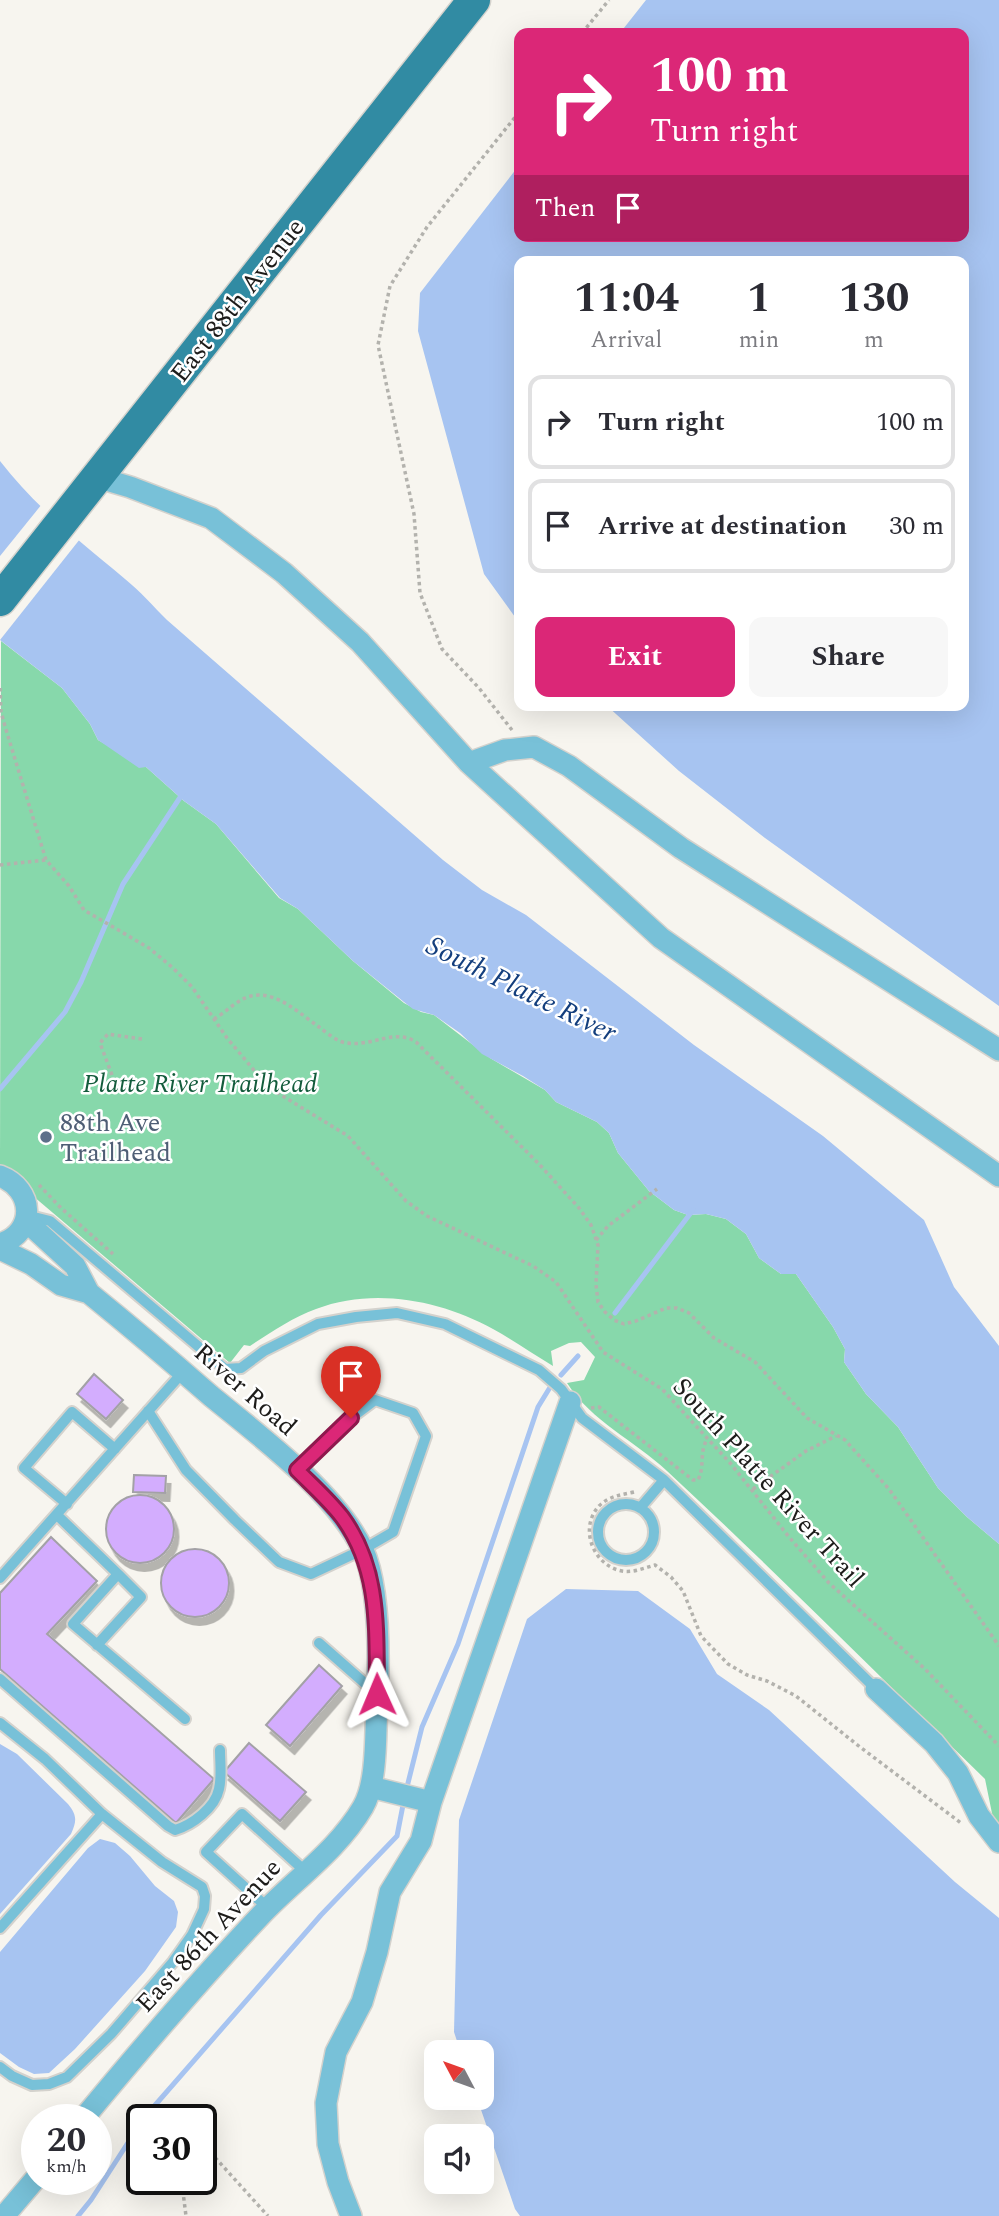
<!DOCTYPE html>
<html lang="en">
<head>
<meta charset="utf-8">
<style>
  :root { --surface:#fff; --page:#f7f7f7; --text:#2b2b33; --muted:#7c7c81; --line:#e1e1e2; --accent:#db2777 }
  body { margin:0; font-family:Spectral,serif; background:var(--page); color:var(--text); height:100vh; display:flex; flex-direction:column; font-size:26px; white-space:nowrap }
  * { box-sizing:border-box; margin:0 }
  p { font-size:23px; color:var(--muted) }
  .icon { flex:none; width:38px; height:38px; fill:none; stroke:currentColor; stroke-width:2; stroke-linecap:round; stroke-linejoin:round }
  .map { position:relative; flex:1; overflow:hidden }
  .details { position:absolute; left:514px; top:256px; width:455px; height:455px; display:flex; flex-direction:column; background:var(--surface); border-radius:14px; box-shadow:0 7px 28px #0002 }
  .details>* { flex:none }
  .top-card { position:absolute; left:514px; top:28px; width:455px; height:214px; border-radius:14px; box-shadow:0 7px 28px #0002; background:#db2777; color:#fff; overflow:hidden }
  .needle { width:46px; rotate:311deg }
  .tools { position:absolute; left:424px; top:2040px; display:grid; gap:14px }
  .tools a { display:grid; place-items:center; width:70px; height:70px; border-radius:14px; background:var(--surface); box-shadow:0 7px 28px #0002; font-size:35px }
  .speed { position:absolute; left:21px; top:2104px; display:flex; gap:14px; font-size:35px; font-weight:700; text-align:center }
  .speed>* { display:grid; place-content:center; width:91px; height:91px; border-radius:50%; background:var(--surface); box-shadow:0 7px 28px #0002; line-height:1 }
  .speed small { font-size:18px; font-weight:400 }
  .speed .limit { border:4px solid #111; border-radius:10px; background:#fff; color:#111 }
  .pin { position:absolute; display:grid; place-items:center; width:60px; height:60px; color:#fff; margin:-72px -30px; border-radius:50% 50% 50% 0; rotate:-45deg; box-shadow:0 0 7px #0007 }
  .pin .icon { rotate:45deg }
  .me { position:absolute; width:77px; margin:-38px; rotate:359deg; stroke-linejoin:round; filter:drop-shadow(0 0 5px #0008) }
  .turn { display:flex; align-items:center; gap:24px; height:147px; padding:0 21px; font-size:32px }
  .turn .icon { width:91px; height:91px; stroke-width:2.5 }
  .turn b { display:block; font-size:49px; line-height:60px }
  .then { display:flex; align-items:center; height:66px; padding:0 21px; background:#0003; gap:14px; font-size:26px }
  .eta { display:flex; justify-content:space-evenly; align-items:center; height:119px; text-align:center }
  .eta b { font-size:42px; font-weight:700; line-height:49px }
  .button { display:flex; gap:14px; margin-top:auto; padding:14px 21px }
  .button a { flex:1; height:80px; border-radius:14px; background:var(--accent); color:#fff; font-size:28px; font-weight:700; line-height:80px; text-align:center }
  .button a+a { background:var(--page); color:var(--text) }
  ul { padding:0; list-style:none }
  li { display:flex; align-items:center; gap:21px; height:94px; margin:0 14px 10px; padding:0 7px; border:4px solid var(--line); border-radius:14px }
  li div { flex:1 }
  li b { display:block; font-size:26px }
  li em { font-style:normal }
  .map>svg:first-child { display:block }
</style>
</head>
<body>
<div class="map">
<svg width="999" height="2216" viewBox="0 0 999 2216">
  <defs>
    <filter id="shadow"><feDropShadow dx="4.5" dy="8" stdDeviation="0" flood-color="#0004"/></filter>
  </defs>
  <rect width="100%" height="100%" fill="#f7f5ef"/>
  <path fill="#87d8ab" d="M1,641l61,47 28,36 8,16 48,27 38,34 32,23 63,74 19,11 55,52 51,42 17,9 13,3 56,43 55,32 11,12 41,20 12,11 9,20 31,38 25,19 14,5 18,-1 20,5 20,15 13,24 22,16h15l37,53 12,22 -1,13 22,32 32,33 40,61 29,29 32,27v284l-5,-5 -9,-44c-106,-103 -210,-208 -318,-308 -33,-31 -75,-49 -100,-88l17,-3 11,-23 -14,-15 -12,1 -18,8 2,15c-20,-12 -40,-26 -60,-37 -52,-29 -120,-42 -177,-20 -24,9 -45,23 -66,37l-6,-1 -14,18 -230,-195z"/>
  <path fill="#a7c4f1" d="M646,0h353v1006l-234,-168 -86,-67 -73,-66h358v-444h-444v363l-36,-50 -66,-243 2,-38 100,-129v72h444v-203h-344z
    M0,461c37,48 79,79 125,118 15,12 28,27 42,41l276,240 39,30 44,25 168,130 129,91 101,84 30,67 45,59v198l-32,-27 -29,-29 -40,-61 -32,-33 -22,-32 1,-13 -12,-22 -37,-53h-15l-22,-16 -13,-24 -20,-15 -20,-5 -18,1 -14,-5 -25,-19 -31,-38 -9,-20 -12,-11 -41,-20 -11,-12 -22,-14 -41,-22 -22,-21 -26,-18 -21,-6 -9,-7 -51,-41 -55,-52 -18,-11 -64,-74 -32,-23 -38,-34 -7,1 -41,-28 -8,-16 -28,-36 -62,-48z
    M566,1589l72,2 52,38 27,45 52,36 186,172 44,36v298h-479l-5,-7 -38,-111h4v-45h-20l-7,-21 5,-212 68,-201z
    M0,1744l17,10 51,50c9,11 9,17 3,30l-71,80z
    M100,1839l15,4 15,13 25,30 19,15 4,11 -2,15 -31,44 -70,78 -26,24 -15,1 -15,-7 -19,-14v-101l88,-104z"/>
  <path fill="#f7f5ef" d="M42,504l38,35 -80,101v-84z"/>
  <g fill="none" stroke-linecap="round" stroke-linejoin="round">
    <path stroke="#a7c4f1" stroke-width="5" d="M0,1089l65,-77 16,-30 42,-98 60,-91
      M615,1313l78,-103
      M561,1375l17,-19
      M407,1787l15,-60 36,-83 80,-237 11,-18
      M143,2119l178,-204 76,-79 6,-31
      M78,2216l13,-16 51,-79"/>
  </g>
  <path fill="#d3adfe" stroke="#a3a1a6" stroke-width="2" filter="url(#shadow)" d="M94,1374l29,26 -17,19 -29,-25z
    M134,1475l32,1 -1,17 -32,-1z
    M106 1529a34 34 0 1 1 68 0a34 34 0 1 1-68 0Z
    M51,1537l46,44 -50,53 167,145 -38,44 -176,-154v-76z
    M161 1583a34 34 0 1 1 68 0a34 34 0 1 1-68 0Z
    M319,1665l23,21 -52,60 -24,-21z
    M249,1743l57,49 -26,29 -56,-49z"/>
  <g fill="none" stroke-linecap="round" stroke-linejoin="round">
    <g stroke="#d4d2cd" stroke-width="14">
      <path id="service" d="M26,1215l24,6 175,148 16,-1 23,-17 54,-27 38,-7 41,-4 48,11 94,46 22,19 21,29 82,62 212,209
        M148,1411l38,59 49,50 44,42 32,12 51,-24 31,-18 33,-96 -13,-23 -38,-13 -24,18 -54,52
        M67,1504l-43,-36 48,-56 43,37
        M598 1532a28 28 0 1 1 56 0a28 28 0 1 1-56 0Z
        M640,1508l24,-28
        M57,1515l61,59 -45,50 112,95
        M0,1578l183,-206
        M319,1643l58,51
        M97,1645l44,-48 -23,-23
        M0,1679l168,147 7,4c17,-5 40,-22 44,-41 3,-12 1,-27 1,-39
        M0,1723l45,36 57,55 60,48 40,25 3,9 -1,13 -12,26 -19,27 -62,72 -44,43 -18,7 -17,1 -20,-9 -12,-9
        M268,1908l-62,-56 36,-38 64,58
        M0,1928l102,-114"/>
    </g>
    <g stroke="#d4d2cd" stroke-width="24">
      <path id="minor" d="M96,477l34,10 81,31 73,55 76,69 109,121 192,175 338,238
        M469,763l36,-13 29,-3 35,19 112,82 318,202
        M0,1176c34,13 37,56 0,68
        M26,1221l49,45 14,27
        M0,1249l31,15 30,21 28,8c42,34 82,68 122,103 49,40 125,97 152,154 17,38 16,111 14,153 -2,30 1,78 -14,104 -25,43 -69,73 -102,108 -62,66 -121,135 -178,204
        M876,1689l58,54 24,30 21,43 20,26
        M371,1787l60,15
        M4,2216l33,-39
        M351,2216l-13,-34 -10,-38 -2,-41 10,-51 26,-50 15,-50 13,-60 31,-51 10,-39 139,-400"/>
    </g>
    <g stroke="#d4d2cd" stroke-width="35">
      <path id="primary" d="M0,600l474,-600"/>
    </g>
    <path stroke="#b3b2ad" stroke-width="3.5" stroke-dasharray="3.5 3.5" stroke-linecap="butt" d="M582,33l27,-33
      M0,688l1,24 6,21 39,127 23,26 15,24 65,38 24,20 19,19 35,51 41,49 80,49 58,65 21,15 106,50 23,16 47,70 59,37 69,75 58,73 40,46 96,86 74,77
      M512,730l-33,-42 -37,-39 -22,-56 -6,-79 -36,-169 12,-59 37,-59 93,-116
      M0,865l46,-5
      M214,1019c11,-6 25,-21 37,-23 25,-6 49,18 68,31 8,6 18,15 28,16 24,4 48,-15 69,-1l123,122 40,44 12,17 7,20 -2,39 2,18 7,10 9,8 10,4 12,-3 30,-13h11l12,5 25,25 41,24 52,56 38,22 44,49 110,157
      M112,1075l-12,-32 8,-9 34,5
      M39,1185l22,23 52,46
      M596,1240l12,-14 49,-37
      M591,1408l8,-1 94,73h5c7,-13 1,-27 9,-41
      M753,1489l53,-38 30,-15
      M634,1492c-13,3 -25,4 -35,14 -21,23 -5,60 23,65 11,2 22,-3 33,-6l16,12 12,14 18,45 27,28 19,11 20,6 29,15 64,51 101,76
      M201,2142l67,74
      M174,2179l9,13 3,24"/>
    <use href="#service" stroke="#78c1d8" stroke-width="10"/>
    <use href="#minor" stroke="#78c1d8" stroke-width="21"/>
    <use href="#primary" stroke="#318ba3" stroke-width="32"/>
  </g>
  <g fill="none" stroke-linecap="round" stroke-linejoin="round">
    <g stroke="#8e194d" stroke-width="18">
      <path id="route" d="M351,1418l-54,52c15,15 32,30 45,47 39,53 34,114 35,177"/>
    </g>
    <use href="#route" stroke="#db2777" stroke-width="12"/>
  </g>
  <circle fill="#5c6f8a" stroke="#fff" stroke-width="2.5" cx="46" cy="1137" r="7"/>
  <g text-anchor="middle" stroke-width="5" stroke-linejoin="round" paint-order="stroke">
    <g font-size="26" fill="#1d1c1a" stroke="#fff">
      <text transform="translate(237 300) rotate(-52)" y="9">East 88th Avenue</text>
      <text transform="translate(246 1389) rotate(41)" y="9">River Road</text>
      <text transform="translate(769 1482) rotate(48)" y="9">South Platte River Trail</text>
      <text transform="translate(208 1935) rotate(-47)" y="9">East 86th Avenue</text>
    </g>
    <g font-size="26" font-style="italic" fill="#135c3c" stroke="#fff">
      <text x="200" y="1092">Platte River Trailhead</text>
    </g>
    <g font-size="26" fill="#4e5e75" stroke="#fff" text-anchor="start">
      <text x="60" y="1131">88th Ave<tspan x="60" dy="30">Trailhead</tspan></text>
    </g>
    <g font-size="28" font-style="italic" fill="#133e7d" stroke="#fff">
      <text transform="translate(522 988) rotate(26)" y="10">South Platte River</text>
    </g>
  </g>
</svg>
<div class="tools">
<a><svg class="needle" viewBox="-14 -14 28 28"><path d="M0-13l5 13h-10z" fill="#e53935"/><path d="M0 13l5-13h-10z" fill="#7c7c81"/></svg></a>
<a><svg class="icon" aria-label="sound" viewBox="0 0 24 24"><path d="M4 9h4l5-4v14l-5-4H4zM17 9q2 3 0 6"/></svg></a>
</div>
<div class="speed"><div>20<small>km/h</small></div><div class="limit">30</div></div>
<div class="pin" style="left:351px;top:1418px;background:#d93025"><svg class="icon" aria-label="arrive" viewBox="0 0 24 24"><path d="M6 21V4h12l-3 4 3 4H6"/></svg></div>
<svg class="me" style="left:377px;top:1694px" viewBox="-20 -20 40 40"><path d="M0-17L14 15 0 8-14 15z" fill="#db2777" stroke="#fff" stroke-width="4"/></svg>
<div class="top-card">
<div class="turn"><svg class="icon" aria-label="right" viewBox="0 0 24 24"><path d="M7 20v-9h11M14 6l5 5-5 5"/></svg><div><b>100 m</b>Turn right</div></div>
<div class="then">Then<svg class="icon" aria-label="arrive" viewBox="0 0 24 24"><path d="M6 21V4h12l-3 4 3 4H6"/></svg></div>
</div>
<section class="details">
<div class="eta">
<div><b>11:04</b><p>Arrival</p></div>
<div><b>1</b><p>min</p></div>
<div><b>130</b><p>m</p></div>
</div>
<ul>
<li><svg class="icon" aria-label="right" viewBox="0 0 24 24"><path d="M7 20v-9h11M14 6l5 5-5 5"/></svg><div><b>Turn right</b></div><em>100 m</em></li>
<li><svg class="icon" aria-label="arrive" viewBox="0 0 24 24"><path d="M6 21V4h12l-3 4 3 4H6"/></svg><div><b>Arrive at destination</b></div><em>30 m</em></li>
</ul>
<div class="button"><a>Exit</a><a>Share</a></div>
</section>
</div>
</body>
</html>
